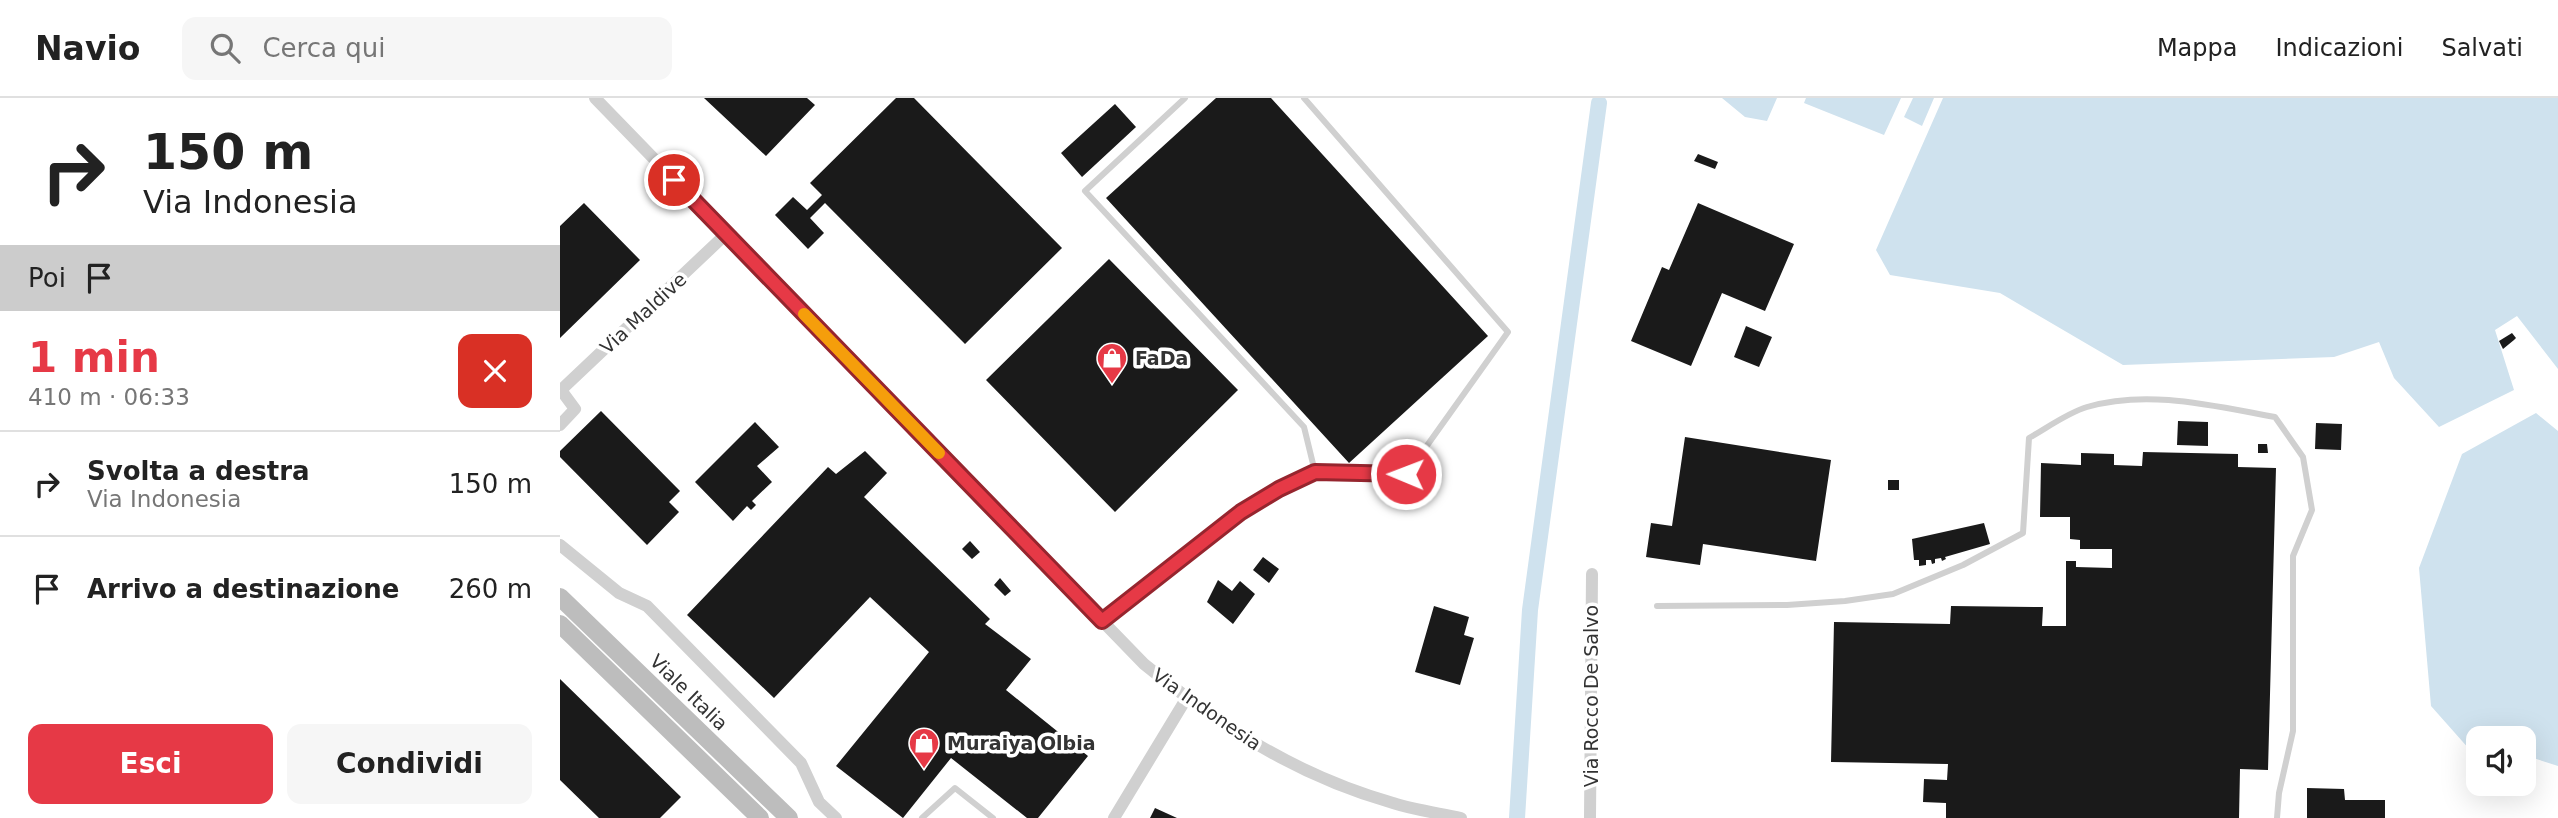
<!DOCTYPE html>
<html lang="it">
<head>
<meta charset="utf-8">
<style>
  :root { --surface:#fff; --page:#f6f6f6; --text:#222; --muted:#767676; --line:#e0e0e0; --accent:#e63946 }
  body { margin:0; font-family:"DejaVu Sans",sans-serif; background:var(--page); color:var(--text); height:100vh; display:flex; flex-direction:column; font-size:26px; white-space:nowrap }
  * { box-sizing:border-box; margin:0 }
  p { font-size:23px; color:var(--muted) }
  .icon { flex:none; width:38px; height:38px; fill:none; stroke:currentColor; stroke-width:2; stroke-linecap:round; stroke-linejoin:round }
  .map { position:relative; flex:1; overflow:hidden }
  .side { display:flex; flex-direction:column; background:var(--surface); width:560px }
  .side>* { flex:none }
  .top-card { background:#fff; color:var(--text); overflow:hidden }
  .controls { position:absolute; left:1906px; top:628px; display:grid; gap:14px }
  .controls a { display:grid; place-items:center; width:70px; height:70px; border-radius:14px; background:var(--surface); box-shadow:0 7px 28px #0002; font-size:35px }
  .pin { position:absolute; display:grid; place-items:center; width:60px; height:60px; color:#fff; margin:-30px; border:4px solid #fff; border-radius:50%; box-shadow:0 2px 7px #0007 }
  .me { position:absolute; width:77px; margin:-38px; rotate:271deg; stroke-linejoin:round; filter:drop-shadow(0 0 5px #0008) }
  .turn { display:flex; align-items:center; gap:24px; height:147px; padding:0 28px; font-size:32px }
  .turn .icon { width:91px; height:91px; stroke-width:2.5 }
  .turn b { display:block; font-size:49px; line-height:60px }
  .then { display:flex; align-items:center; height:66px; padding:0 28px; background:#0003; gap:14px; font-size:26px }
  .round { display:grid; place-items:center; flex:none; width:74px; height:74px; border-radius:14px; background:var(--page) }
  .summary { display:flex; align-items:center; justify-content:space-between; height:119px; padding:0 28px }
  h1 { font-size:42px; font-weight:700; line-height:52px; color:var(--accent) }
  .primary-button { display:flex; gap:14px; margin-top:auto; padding:14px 28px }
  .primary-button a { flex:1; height:80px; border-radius:14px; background:var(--accent); color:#fff; font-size:28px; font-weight:700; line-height:80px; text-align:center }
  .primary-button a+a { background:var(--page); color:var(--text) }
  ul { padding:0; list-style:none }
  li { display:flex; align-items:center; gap:21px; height:105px; padding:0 28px; border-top:2px solid var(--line) }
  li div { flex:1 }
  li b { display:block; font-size:26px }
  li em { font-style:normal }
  header { display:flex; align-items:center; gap:42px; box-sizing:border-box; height:98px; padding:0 35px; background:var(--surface); border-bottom:2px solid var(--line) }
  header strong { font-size:33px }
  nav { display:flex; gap:38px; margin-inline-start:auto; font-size:24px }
  .search { width:490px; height:63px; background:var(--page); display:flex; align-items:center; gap:18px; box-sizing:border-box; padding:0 24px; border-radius:14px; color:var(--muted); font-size:26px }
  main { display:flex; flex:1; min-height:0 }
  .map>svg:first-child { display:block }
</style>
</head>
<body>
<header>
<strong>Navio</strong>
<div class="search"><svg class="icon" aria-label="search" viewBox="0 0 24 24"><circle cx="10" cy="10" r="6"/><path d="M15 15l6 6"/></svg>Cerca qui</div>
<nav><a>Mappa</a><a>Indicazioni</a><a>Salvati</a></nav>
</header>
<main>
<section class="side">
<div class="top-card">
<div class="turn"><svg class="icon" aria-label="right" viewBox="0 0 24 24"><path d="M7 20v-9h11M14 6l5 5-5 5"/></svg><div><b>150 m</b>Via Indonesia</div></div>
<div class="then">Poi<svg class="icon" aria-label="arrive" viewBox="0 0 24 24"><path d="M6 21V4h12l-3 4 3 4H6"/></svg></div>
</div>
<div class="summary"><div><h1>1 min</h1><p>410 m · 06:33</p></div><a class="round" style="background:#d93025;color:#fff"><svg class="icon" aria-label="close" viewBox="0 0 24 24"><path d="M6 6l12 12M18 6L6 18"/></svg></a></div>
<ul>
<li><svg class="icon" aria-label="right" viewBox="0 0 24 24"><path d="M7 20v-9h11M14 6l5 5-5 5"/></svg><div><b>Svolta a destra</b><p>Via Indonesia</p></div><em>150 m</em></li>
<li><svg class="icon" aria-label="arrive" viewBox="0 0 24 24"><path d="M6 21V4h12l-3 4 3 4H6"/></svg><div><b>Arrivo a destinazione</b></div><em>260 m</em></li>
</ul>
<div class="primary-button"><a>Esci</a><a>Condividi</a></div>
</section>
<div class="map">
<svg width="1998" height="720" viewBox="0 0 1998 720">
  <rect width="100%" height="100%" fill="#fff"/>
  <path fill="#cfe2ee" d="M1162,0h55l-10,23 -22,-4z
    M1246,0h95l-17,37 -80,-32z
    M1353,0h21l-12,28 -18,-9z
    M1383,0h615v271l-41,-53 -22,14 19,60 -75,37 -45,-49 -15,-36 -45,15 -211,8 -123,-72 -110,-18 -14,-25z
    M1976,315l22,18v335l-28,-9 -6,2v-21h-46v21l-47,-53 -12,-138 43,-114z"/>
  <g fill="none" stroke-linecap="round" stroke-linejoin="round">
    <path stroke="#cfe2ee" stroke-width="16" d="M957,720l13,-208 69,-507"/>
  </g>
  <path fill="#1a1a1a" d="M144,0h103l8,7 -49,51z
    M336,0h18l148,150 -97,96 -140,-141 -15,15 14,15 -16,16 -33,-34 18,-18 14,13 15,-15 -12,-12z
    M656,0h55l217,238 -139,127 -243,-265z
    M555,6l21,23 -54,50 -21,-24z
    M1138,56l20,8 -3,7 -21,-8z
    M24,105l56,57 -80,78v-112z
    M1138,105l96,41 -29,67 -43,-18 -31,73 -60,-25 31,-74 7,3z
    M549,161l129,131 -123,122 -129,-132z
    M1186,228l26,11 -13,30 -25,-10z
    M1952,235l4,5 -2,2 -11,9 -4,-8z
    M41,313l79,80 -11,11 10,10 -32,33 -87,-88v-6z
    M1618,323l30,1v24l-31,-1z
    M195,324l24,25 -22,19 15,16 -20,19 4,4 -5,5 -4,-4 -14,15 -38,-39z
    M1756,325l26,1 -1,26 -26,-1z
    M1125,339l146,23 -15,101 -113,-17 -3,21 -54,-8 5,-34 21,3z
    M1698,346h9l1,9h-10z
    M305,353l22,22 -23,24 126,122 -5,5 46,35 -25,31 82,66 -50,62h-11l-76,-60 -48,60 -67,-52 93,-114 -59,-55 -96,101 -87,-83 141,-148 8,7z
    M1583,354l95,2v13l38,1 -8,302 -28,-1 -1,49h-293v-15l-23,-1 1,-23 23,1 1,-16 -117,-2 3,-140 116,2 1,-18 92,1 -1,19h24v-65h10v6l36,1v-19h-32v-9l-10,-1v-22h-30l1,-54 40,2v-12l33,1v11l28,1z
    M1328,382h11v10h-11z
    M1424,425l6,21 -45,13 1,2 -4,2 -1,-3 -6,1v4l-3,1 -1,-4h-5v5l-7,1v-6h-5l-2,-21z
    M410,443l10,11 -8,7 -10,-10z
    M703,459l16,12 -10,14 -16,-13z
    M440,480l11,13 -6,5 -11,-11z
    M658,482l14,11 8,-10 15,13 -22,30 -26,-22z
    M874,508l35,11 -5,18 10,3 -14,47 -45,-13z
    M0,581l121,118 -21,21h-61l-39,-38z
    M1747,690l37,1 1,11h40v18h-78z
    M595,710l22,10h-27z"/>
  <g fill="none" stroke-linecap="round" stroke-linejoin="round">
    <path stroke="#d0d0d0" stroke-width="6" d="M625,0l-100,93 219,236 11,45
      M1097,508l130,-1 58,-4 48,-7 70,-29 60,-32 6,-95c18,-10 38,-25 58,-31 61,-18 127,-1 188,10l28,40 9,53 -19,46v175l-14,62 -2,25
      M542,523l139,-109 38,-23 36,-17 91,3 102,-143 -204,-234
      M362,720l33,-30 38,30"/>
    <path stroke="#d0d0d0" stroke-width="12" d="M35,0l549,566c78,63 151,111 249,139 22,7 45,10 68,15
      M0,293l166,-157
      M0,327l15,-16 -14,-19
      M0,447l59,48 28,13 154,157 18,39 17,16
      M554,720l72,-119
      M1030,720l2,-244"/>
    <path stroke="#bdbdbd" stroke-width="18" d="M0,499l229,221
      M0,526l200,194"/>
  </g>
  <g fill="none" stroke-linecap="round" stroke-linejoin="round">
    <g stroke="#96252e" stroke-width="18">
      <path id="route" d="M114,82l428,441 139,-109 38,-23 36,-17 91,2"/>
    </g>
    <use href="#route" stroke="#e63946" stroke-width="12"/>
    <path stroke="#f59e0b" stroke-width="12" d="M244,216l135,139"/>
  </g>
  <defs>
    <g id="shop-pin" transform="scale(1.575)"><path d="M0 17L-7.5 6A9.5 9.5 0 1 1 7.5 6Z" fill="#e63946" stroke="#fff"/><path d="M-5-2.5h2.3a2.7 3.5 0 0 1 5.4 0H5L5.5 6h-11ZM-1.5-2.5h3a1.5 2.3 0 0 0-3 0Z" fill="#fff"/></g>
  </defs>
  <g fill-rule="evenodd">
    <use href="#shop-pin" x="552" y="260"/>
    <use href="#shop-pin" x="364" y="645"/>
  </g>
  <g text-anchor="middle" stroke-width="7" stroke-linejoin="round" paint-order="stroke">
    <g font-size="19" fill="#333" stroke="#fff">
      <text transform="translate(83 215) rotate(-43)" y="7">Via Maldive</text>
      <text transform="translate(129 594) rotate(44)" y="7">Viale Italia</text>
      <text transform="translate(1031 598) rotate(-90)" y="7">Via Rocco De Salvo</text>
      <text transform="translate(647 611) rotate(35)" y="7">Via Indonesia</text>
    </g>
    <g font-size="19" font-weight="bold" fill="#333" stroke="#fff" text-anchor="start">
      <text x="575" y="267">FaDa</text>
      <text x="387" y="652">Muraiya Olbia</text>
    </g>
  </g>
</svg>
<div class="controls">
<a><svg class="icon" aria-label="sound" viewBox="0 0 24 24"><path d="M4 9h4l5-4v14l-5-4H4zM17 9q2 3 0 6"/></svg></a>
</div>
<div class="pin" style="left:114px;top:82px;background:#d93025"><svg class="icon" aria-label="arrive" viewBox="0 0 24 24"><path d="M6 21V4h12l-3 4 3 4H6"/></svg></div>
<svg class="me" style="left:846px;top:376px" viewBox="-20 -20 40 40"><circle r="17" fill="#e63946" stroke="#fff" stroke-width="3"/><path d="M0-11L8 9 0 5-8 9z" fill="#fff"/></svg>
</div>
</main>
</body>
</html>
